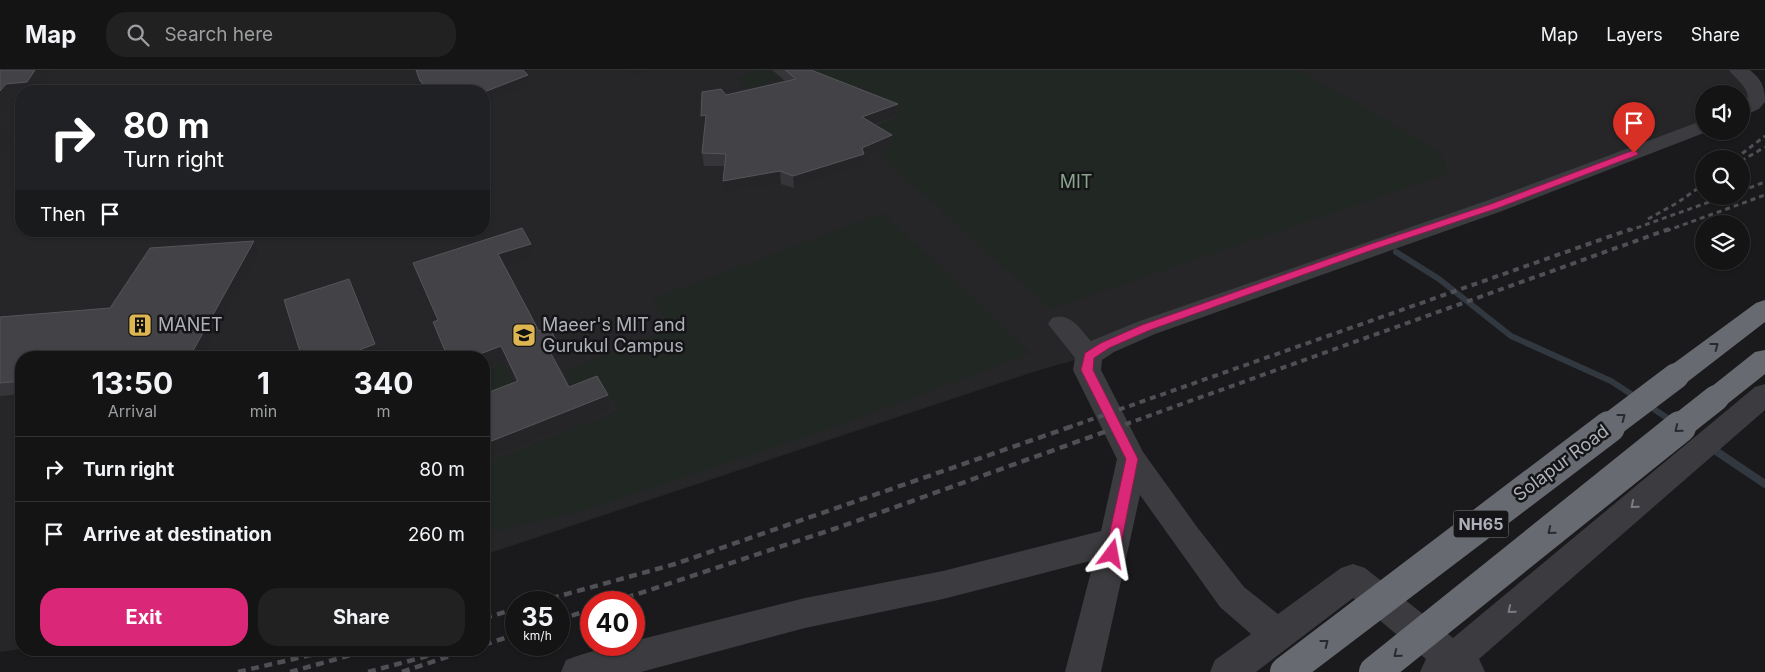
<!DOCTYPE html>
<html lang="en">
<head>
<meta charset="utf-8">
<style>
  :root { --surface:#141415; --page:#212122; --text:#f1f3f6; --muted:#9d9ea0; --line:#333334; --accent:#db2777 }
  body { margin:0; font-family:Inter,sans-serif; background:var(--page); color:var(--text); height:100vh; display:flex; flex-direction:column; font-size:19px; white-space:nowrap }
  * { box-sizing:border-box; margin:0 }
  p { font-size:16px; color:var(--muted) }
  .icon { flex:none; width:28px; height:28px; fill:none; stroke:currentColor; stroke-width:2; stroke-linecap:round; stroke-linejoin:round }
  .map { position:relative; flex:1; overflow:hidden }
  .sheet { position:absolute; left:15px; top:281px; width:475px; height:305px; display:flex; flex-direction:column; background:var(--surface); border-radius:20px; box-shadow:0 1px 4px #0004,0 0 0 1px var(--line) }
  .sheet>* { flex:none }
  .hud { position:absolute; left:15px; top:15px; width:475px; height:152px; border-radius:20px; box-shadow:0 1px 4px #0004,0 0 0 1px var(--line); background:#202124; color:#fff; overflow:hidden }
  .buttons { position:absolute; left:1695px; top:15px; display:grid; gap:10px }
  .buttons a { display:grid; place-items:center; width:55px; height:55px; border-radius:50%; background:var(--surface); box-shadow:0 1px 4px #0004,0 0 0 1px var(--line); font-size:25px }
  .speed { position:absolute; left:505px; top:521px; display:flex; gap:10px; font-size:25px; font-weight:700; text-align:center }
  .speed>* { display:grid; place-content:center; width:65px; height:65px; border-radius:50%; background:var(--surface); box-shadow:0 1px 4px #0004,0 0 0 1px var(--line); line-height:1 }
  .speed small { font-size:12px; font-weight:400 }
  .speed .limit { border:8px solid #d22; background:#fff; color:#111 }
  .pin { position:absolute; display:grid; place-items:center; width:42px; height:42px; color:#fff; margin:-51px -21px; border-radius:50% 50% 50% 0; rotate:-45deg; box-shadow:0 0 5px #0007 }
  .pin .icon { rotate:45deg }
  .me { position:absolute; width:55px; margin:-28px; rotate:13deg; stroke-linejoin:round; filter:drop-shadow(0 0 4px #0008) }
  .turn { display:flex; align-items:center; gap:18px; height:105px; padding:0 25px; font-size:22px }
  .turn .icon { width:65px; height:65px; stroke-width:2.5 }
  .turn b { display:block; font-size:35px; line-height:42px }
  .then { display:flex; align-items:center; height:48px; padding:0 25px; background:#0003; gap:10px; font-size:19px }
  .eta { display:flex; justify-content:space-evenly; align-items:center; height:85px; text-align:center }
  .eta b { font-size:30px; font-weight:700; line-height:35px }
  .action { display:flex; gap:10px; margin-top:auto; padding:10px 25px }
  .action a { flex:1; height:58px; border-radius:20px; background:var(--accent); color:#fff; font-size:20px; font-weight:700; line-height:58px; text-align:center }
  .action a+a { background:var(--page); color:var(--text) }
  ul { padding:0; list-style:none }
  li { display:flex; align-items:center; gap:15px; height:65px; padding:0 25px; border-top:1px solid var(--line) }
  li div { flex:1 }
  li b { display:block; font-size:19px }
  li em { font-style:normal }
  header { display:flex; align-items:center; gap:30px; box-sizing:border-box; height:70px; padding:0 25px; background:var(--surface); border-bottom:1px solid var(--line) }
  header strong { font-size:24px }
  nav { display:flex; gap:28px; margin-inline-start:auto; font-size:18px }
  .search { width:350px; height:45px; background:var(--page); display:flex; align-items:center; gap:12px; box-sizing:border-box; padding:0 18px; border-radius:20px; color:var(--muted); font-size:19px }
  .map>svg:first-child { display:block }
</style>
</head>
<body>
<header>
<strong>Map</strong>
<div class="search"><svg class="icon" aria-label="search" viewBox="0 0 24 24"><circle cx="10" cy="10" r="6"/><path d="M15 15l6 6"/></svg>Search here</div>
<nav><a>Map</a><a>Layers</a><a>Share</a></nav>
</header>
<div class="map">
<svg width="1765" height="602" viewBox="0 0 1765 602">
  <rect width="100%" height="100%" fill="#1a1a1c"/>
  <path fill="#262629" fill-rule="evenodd" d="M0,0h1739l18,19 -16,16v-11h-37v32l-615,230 -53,15 -552,184v-197h-463v291l-21,3zM21,21h463v140h-463z"/>
  <path fill="#212722" d="M760,0h539l135,78 9,9 4,15 -12,6 -385,131 -156,-141 -27,-31 -78,-60 -18,4 -17,10 -10,-4 -7,-8z
    M883,143l148,140 -191,72 -258,86 -98,23v-83l5,11 129,-51 -13,-24 -27,10 -14,-26 108,-42 -20,-30z
    M496,276l31,64 -43,-3v-34l11,-5 -9,-19z"/>
  <g fill="none" stroke-linecap="round" stroke-linejoin="round">
    <path stroke="#31383f" stroke-width="6" d="M1396,182l43,27 72,57 100,45 26,17
      M1648,335l25,17"/>
    <path stroke="#31383f" stroke-width="8" d="M1710,377l55,37"/>
    <path fill="#3c3c40" fill-rule="evenodd" d="M1729,0h21c12,10 15,17 15,32l-6,7 -18,8v-14l7,-6c-2,-13 -12,-17 -19,-27z
      M1704,50v11h5l-207,80 -347,123 -41,18 -12,8 -1,10 42,82 54,75 47,60 34,27 63,-46 12,-4 12,4 88,70 302,-251 10,-3v26l-286,249 6,13h-65l6,-13 -73,-61 -97,74h-46l5,-12 36,-26 -31,-27 -80,-112 -39,177h-36l29,-112 -151,39 -138,29 -164,44h-80l5,-12c22,-8 45,-15 68,-15v-4l171,-43 138,-27 158,-40 16,-72 -44,-89 2,-12 -27,-34 4,-6c19,-6 27,10 39,23l46,-19 349,-121z"/>
    <path fill="#686a71" fill-rule="evenodd" d="M1765,230v22l-79,61 -10,3 -10,-3 -4,-7 4,-7 90,-66z
      M1765,280v24l-39,31 -10,3 -10,-3 -4,-7 4,-7 49,-39z"/>
    <path stroke="#4f5055" stroke-width="3" stroke-dasharray="5 4" stroke-linecap="butt" d="M1735,89l30,-23
      M1741,91l24,-14
      M1741,121l24,-9
      M1648,149l29,-16 27,-19
      M1628,161l98,-35
      M1666,161l99,-36"/>
    <path stroke="#4f5055" stroke-width="4" stroke-dasharray="6 5" stroke-linecap="butt" d="M1067,358l564,-199
      M1115,358l554,-199"/>
    <path stroke="#4f5055" stroke-width="4.5" stroke-dasharray="8 5.5" stroke-linecap="butt" d="M538,532l137,-38 395,-137
      M613,532l224,-74 281,-101
      M484,548l32,-9
      M559,550l32,-11
      M484,575l32,-11
      M238,602l94,-22
      M290,602l79,-22
      M368,602l82,-22
      M402,602l66,-22"/>
    <path stroke="#686a71" stroke-width="26" d="M1607,358l69,-52
      M1678,358l38,-30"/>
    <path stroke="#686a71" stroke-width="32" d="M1286,602l323,-245
      M1375,602l305,-245"/>
  </g>
  <path fill="#36363a" d="M416,0l112,5 3,11 -47,19v-14h-60z
    M772,0h39l87,46 -23,9 17,10v12l-28,12 1,7 -71,22 -13,-4 -56,10v-28h-21l-2,-13 3,-25h-2l-2,-12 25,-21 59,-14z
    M254,171l6,11 -56,106h-183v36l-21,2v-79l110,-9z
    M531,174l4,14 -30,10 34,63 23,26 -8,3 15,27 39,8 5,15 -123,49 -6,-14v-51l33,-12 -10,-22 -23,9v-11l-46,-38z"/>
  <path fill="#252528" d="M35,0h15l1,2 -12,19h-18v6l-6,1 -15,17v-24l6,-7z
    M630,0h23l-22,5z
    M528,5l3,11 -47,19v-13z
    M898,34v12l-36,13v-12z
    M706,45l2,12 -5,1 -2,-12z
    M3,58l10,13 -13,16v-26z
    M892,65v12l-28,12 1,7 -71,22 -1,-12z
    M780,101l1,13 -56,10 -2,-13z
    M254,171l6,11 -56,106h-15z
    M531,174l4,14 -32,11 -5,-15z
    M349,209l6,12 26,65 -3,2h-40z
    M557,272l5,15 -10,3 -5,-14z
    M501,276l6,14 -23,9v-11h-15z
    M608,325l5,15 -123,49 -6,-15z"/>
  <path fill="#434347" stroke="#545559" d="M0,0h35l-8,12 -21,2 -6,7z
    M416,0h107l5,5 -44,17v-1h-53l-11,-10z
    M785,0h26l87,34 -36,13 30,18 -30,13 2,6 -71,22 -13,-5 -57,10 3,-27 -24,-1 4,-38 -5,1 1,-24 19,-3 5,6 70,-16z
    M522,158l9,16 -33,10 41,77 10,-4 8,15 -10,4 22,41 28,-11 11,19 -124,49v-50l34,-13 -17,-35 -32,12h-21l-15,-36 5,-2 -25,-57z
    M254,171l-65,117h-168v23l-21,2v-66l110,-9 40,-60z
    M349,209l26,65 -37,14h-36l-18,-58z"/>
  <defs><path id="oneway-chevron" d="M-2-3.5L2.5 0L-2 3.5" fill="none" stroke-width="1.6" stroke-linecap="round" stroke-linejoin="round" transform="scale(1.25)"/></defs>
  <g stroke="#2a2a2e">
    <use href="#oneway-chevron" transform="translate(1715 276) rotate(-37)"/>
    <use href="#oneway-chevron" transform="translate(1622 347) rotate(-37)"/>
    <use href="#oneway-chevron" transform="translate(1678 359) rotate(141)"/>
    <use href="#oneway-chevron" transform="translate(1551 461) rotate(141)"/>
    <use href="#oneway-chevron" transform="translate(1325 573) rotate(-37)"/>
    <use href="#oneway-chevron" transform="translate(1397 584) rotate(141)"/>
  </g>
  <g stroke="#7b7c83">
    <use href="#oneway-chevron" transform="translate(1634 435) rotate(140)"/>
    <use href="#oneway-chevron" transform="translate(1511 540) rotate(140)"/>
  </g>
  <path fill="#db2777" stroke="#8e194d" d="M1634,80l4,3 -1,2 -139,53 -126,42 -222,80 -41,18 -15,10 -1,12 45,89 -19,95 -2,5 -5,1 -5,-1 -2,-5 21,-95 -45,-89 4,-17 16,-10 41,-18 223,-79 126,-42z"/>
  <defs>
    <g id="building-square" transform="scale(1.25)"><rect x="-9" y="-9" width="18" height="18" rx="4" fill="#ddb551" stroke="#151517"/><path d="M-4-6H4V6H1V3H-1V6H-4ZM-2.5-4.3h1.7v1.8h-1.7ZM.8-4.3h1.7v1.8H.8ZM-2.5-1h1.7V.8h-1.7ZM.8-1h1.7V.8H.8Z" fill="#111"/></g>
    <g id="school-square" transform="scale(1.25)"><rect x="-9" y="-9" width="18" height="18" rx="4" fill="#ddb551" stroke="#151517"/><path d="M0-5L7-2L0 1L-7-2ZM-4 1L0 2.5L4 1V4Q0 6-4 4Z" fill="#111"/></g>
  </defs>
  <g fill-rule="evenodd">
    <use href="#building-square" x="140" y="255"/>
    <use href="#school-square" x="524" y="265"/>
  </g>
  <g text-anchor="middle" stroke-width="5" stroke-linejoin="round" paint-order="stroke">
    <rect fill="#151517" stroke="#808289" stroke-width="1" x="1453.5" y="440.5" width="55" height="27" rx="4"/>
    <g font-size="16" font-weight="bold" fill="#aeb1ba">
      <text x="1481" y="460">NH65</text>
    </g>
    <g font-size="18" fill="#88a28b" stroke="#151517">
      <text x="1076" y="118">MIT</text>
    </g>
    <g font-size="18" fill="#aeb1ba" stroke="#151517" text-anchor="start">
      <text x="158" y="261">MANET</text>
      <text x="542" y="261">Maeer's MIT and<tspan x="542" dy="21">Gurukul Campus</tspan></text>
    </g>
    <g font-size="18" fill="#aeb1ba" stroke="#151517">
      <text transform="translate(1561 393) rotate(-37)" y="6">Solapur Road</text>
    </g>
  </g>
</svg>
<div class="buttons">
<a><svg class="icon" aria-label="sound" viewBox="0 0 24 24"><path d="M4 9h4l5-4v14l-5-4H4zM17 9q2 3 0 6"/></svg></a>
<a><svg class="icon" aria-label="search" viewBox="0 0 24 24"><circle cx="10" cy="10" r="6"/><path d="M15 15l6 6"/></svg></a>
<a><svg class="icon" aria-label="layers" viewBox="0 0 24 24"><path d="M12 4l9 5-9 5-9-5zM3 14l9 5 9-5"/></svg></a>
</div>
<div class="speed"><div>35<small>km/h</small></div><div class="limit">40</div></div>
<div class="pin" style="left:1634px;top:83px;background:#d93025"><svg class="icon" aria-label="arrive" viewBox="0 0 24 24"><path d="M6 21V4h12l-3 4 3 4H6"/></svg></div>
<svg class="me" style="left:1112px;top:484px" viewBox="-20 -20 40 40"><path d="M0-17L14 15 0 8-14 15z" fill="#db2777" stroke="#fff" stroke-width="4"/></svg>
<div class="hud">
<div class="turn"><svg class="icon" aria-label="right" viewBox="0 0 24 24"><path d="M7 20v-9h11M14 6l5 5-5 5"/></svg><div><b>80 m</b>Turn right</div></div>
<div class="then">Then<svg class="icon" aria-label="arrive" viewBox="0 0 24 24"><path d="M6 21V4h12l-3 4 3 4H6"/></svg></div>
</div>
<section class="sheet">
<div class="eta">
<div><b>13:50</b><p>Arrival</p></div>
<div><b>1</b><p>min</p></div>
<div><b>340</b><p>m</p></div>
</div>
<ul>
<li><svg class="icon" aria-label="right" viewBox="0 0 24 24"><path d="M7 20v-9h11M14 6l5 5-5 5"/></svg><div><b>Turn right</b></div><em>80 m</em></li>
<li><svg class="icon" aria-label="arrive" viewBox="0 0 24 24"><path d="M6 21V4h12l-3 4 3 4H6"/></svg><div><b>Arrive at destination</b></div><em>260 m</em></li>
</ul>
<div class="action"><a>Exit</a><a>Share</a></div>
</section>
</div>
</body>
</html>
